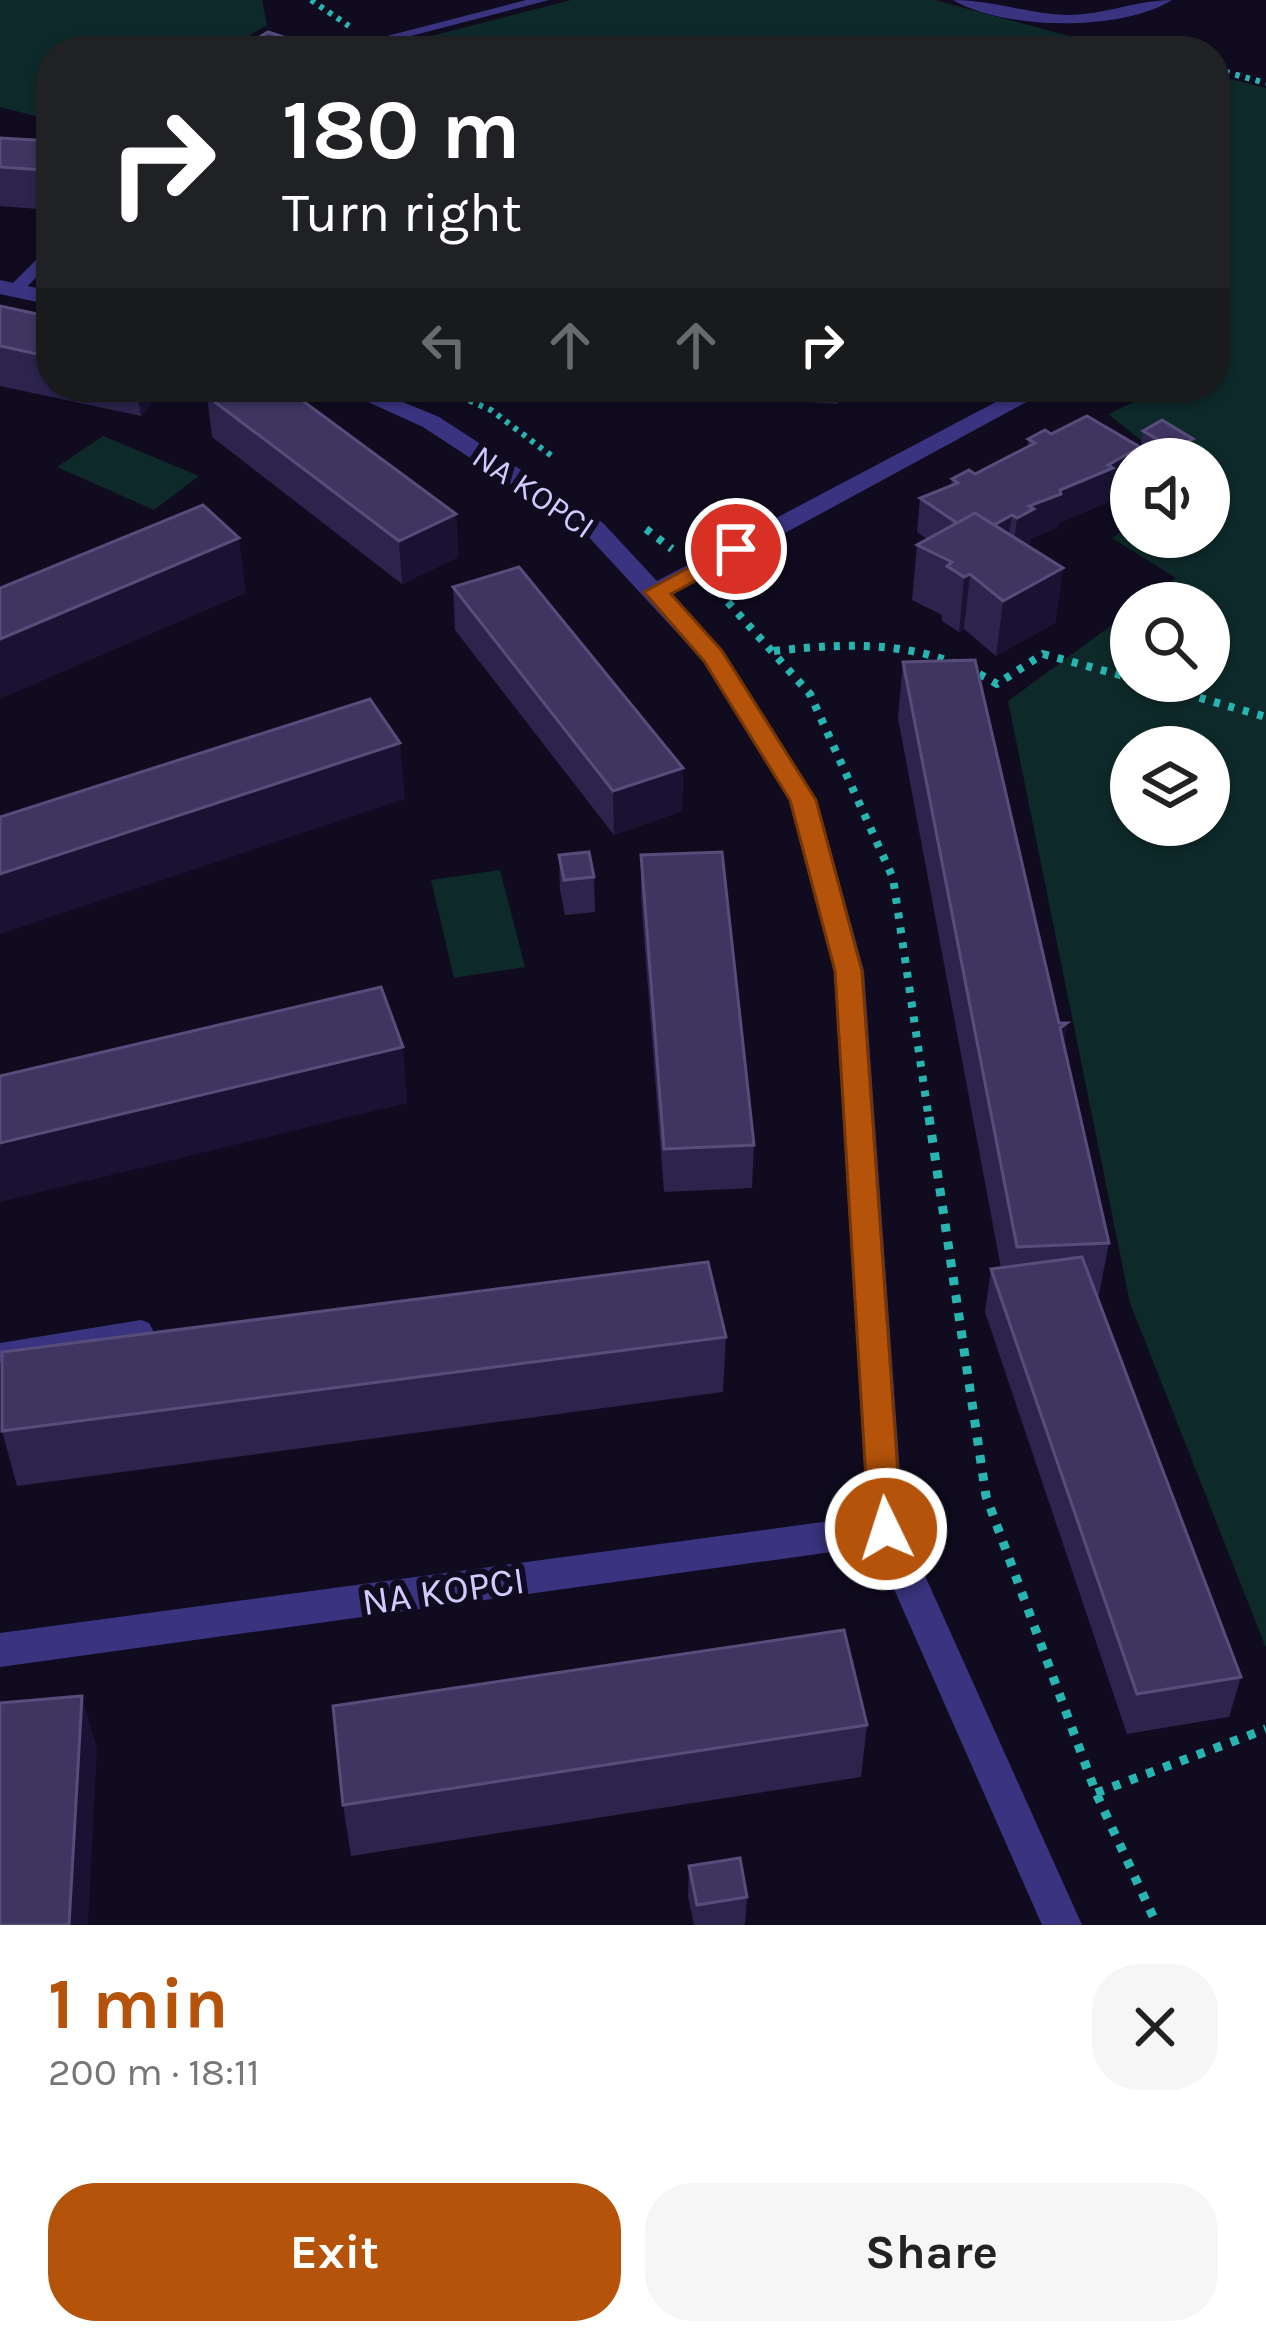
<!DOCTYPE html>
<html lang="en">
<head>
<meta charset="utf-8">
<style>
  :root { --surface:#fff; --page:#f6f6f6; --text:#222; --muted:#767676; --accent:#b45309 }
  body { margin:0; font-family:Karla,sans-serif; background:var(--page); color:var(--text); height:100vh; display:flex; flex-direction:column; font-size:45px; white-space:nowrap }
  * { box-sizing:border-box; margin:0 }
  p { font-size:39px; color:var(--muted) }
  .icon { flex:none; width:66px; height:66px; fill:none; stroke:currentColor; stroke-width:2; stroke-linecap:round; stroke-linejoin:round }
  .map { position:relative; height:1925px; overflow:hidden }
  .sheet { display:flex; flex-direction:column; background:var(--surface); flex:1 }
  .sheet>* { flex:none }
  .banner { position:absolute; left:36px; top:36px; width:1194px; height:366px; border-radius:48px; box-shadow:0 3px 9px #0004; background:#202124; color:#fff; overflow:hidden }
  .tools { position:absolute; left:1110px; top:438px; display:grid; gap:24px }
  .tools a { display:grid; place-items:center; width:120px; height:120px; border-radius:50%; background:var(--surface); box-shadow:0 3px 9px #0004; font-size:60px }
  .pin { position:absolute; display:grid; place-items:center; width:102px; height:102px; color:#fff; margin:-51px; border:6px solid #fff; border-radius:50%; box-shadow:0 3px 12px #0007 }
  .me { position:absolute; width:132px; margin:-66px; rotate:356deg; stroke-linejoin:round; filter:drop-shadow(0 0 9px #0008) }
  .turn { display:flex; align-items:center; gap:42px; height:252px; padding:0 48px; font-size:54px }
  .turn .icon { width:156px; height:156px; stroke-width:2.5 }
  .turn b { display:block; font-size:84px; line-height:102px }
  .lanes { display:flex; align-items:center; height:114px; padding:0 48px; background:#0003; justify-content:center; gap:60px; direction:ltr }
  .lanes .off { opacity:.35 }
  .round { display:grid; place-items:center; flex:none; width:126px; height:126px; border-radius:48px; background:var(--page) }
  .headline { display:flex; align-items:center; justify-content:space-between; height:204px; padding:0 48px }
  h1 { font-size:72px; font-weight:700; line-height:90px; color:var(--accent) }
  .primary-button { display:flex; gap:24px; margin-top:auto; padding:24px 48px }
  .primary-button a { flex:1; height:138px; border-radius:48px; background:var(--accent); color:#fff; font-size:48px; font-weight:700; line-height:138px; text-align:center }
  .primary-button a+a { background:var(--page); color:var(--text) }
  .map>svg:first-child { display:block }
</style>
</head>
<body>
<div class="map">
<svg width="1266" height="1925" viewBox="0 0 1266 1925">
  <rect width="100%" height="100%" fill="#100b1f"/>
  <path fill="#0e2929" fill-rule="evenodd" d="M0,0h262l5,25 -43,26h-173v69l-51,-13z
    M571,0h364l191,51h-753z
    M1215,75l51,13v1560l-136,-345 -122,-602 123,-90v70h78v-78h-66l33,-25 -64,-40 19,-13v12h78v-78h-45l-56,-45 59,-27h48zM1131,747h78v78h-78z
    M103,436l96,40 -45,34 -97,-43z
    M500,870l25,97 -71,11 -23,-98z"/>
  <g fill="none" stroke-linecap="round" stroke-linejoin="round">
    <path stroke="#28b4b1" stroke-width="6" stroke-dasharray="4.5 6" stroke-linecap="butt" d="M311,0l38,26
      M1121,45l24,6
      M1215,69l51,14
      M450,392l41,18 62,47"/>
    <path stroke="#28b4b1" stroke-width="8" stroke-dasharray="6 9" stroke-linecap="butt" d="M646,529l26,20
      M718,591l92,103 83,184 36,242
      M774,651c82,-9 150,-11 223,33l46,-30 88,24
      M1142,681l124,36"/>
    <path stroke="#28b4b1" stroke-width="9" stroke-dasharray="8 10" stroke-linecap="butt" d="M929,1117l57,379 110,297 61,132
      M1096,1793l170,-64"/>
    <path fill="#3a3480" fill-rule="evenodd" d="M526,0h23l-196,51h-24z
      M953,0c39,0 75,14 115,15 36,0 69,-15 104,-15 -51,32 -168,30 -219,0z
      M51,248v14l-30,31h-12v-6l37,-37z
      M141,1320l8,3 4,7 -4,7 -149,26v-20z"/>
    <path fill="#3a3480" fill-rule="evenodd" d="M0,280l51,11v14l-51,-11z
      M335,387h32l72,30 164,106 54,58 367,-194h30l-383,208 52,56 94,149 47,171 40,558 178,396h-40l-167,-379 -875,121v-34l867,-117 -33,-545 -45,-171 -85,-138 -119,-129 -162,-106z"/>
  </g>
  <path fill="#2d244e" d="M0,138l51,3v69l-51,-4z
    M0,306l51,11v70h116l-26,29 -141,-30z
    M581,387h260l-3,17z
    M207,396l249,118 2,43 -56,27 -190,-147z
    M1143,431l47,28h-51z
    M1028,439l81,56 -1,7 -50,21 -1,5 -26,10 -1,5 -4,2 37,23 -8,55 -59,33 -32,-27 -5,3 -17,-11v-6l-30,-15 5,-55 10,-6 -10,-7 3,-34 31,-12 1,-7 23,-5 53,-27z
    M453,587l230,181 -1,43 -68,24 -159,-205z
    M903,662l156,361h8l-4,22 46,198 -11,56 143,378 -12,40 -102,17 -142,-422 6,-43 10,-1 -103,-550z
    M559,855l35,22 1,35 -30,3 -5,-25z
    M641,855l113,290 -2,43 -88,4 -23,-293z
    M726,1337l-3,55 -706,94 -15,-55z
    M867,1725l-6,52 -510,79 -8,-51z
    M689,1866l58,31 -2,28h-51l-6,-29z"/>
  <path fill="#1a1233" d="M51,158v51l-7,-39z
    M136,387h31l-26,29z
    M1193,439l-3,20h-18l2,-10z
    M1140,447l-2,12h-7v24l-22,12 -1,7 -50,21 -1,5 -26,10 -1,5 -17,9 4,-34 12,-12z
    M456,514l2,43 -56,27 -3,-43z
    M1012,515l-5,34 -33,-14z
    M239,538l7,55 -246,106v-60z
    M1063,568l-8,55 -59,33 7,-55z
    M970,574l-6,55 -5,3 5,-55z
    M400,743l5,56 -405,135v-60z
    M683,768l-1,43 -68,24 -1,-44z
    M1067,1023l-9,57 2,-52z
    M403,1047l4,56 -407,99v-59z
    M82,1696l15,52 -9,177h-19z"/>
  <path fill="#3f3561" stroke="#564d7a" stroke-width="3" d="M268,32l43,14 -8,5h-66z
    M0,138l51,3v17l-7,12 -44,-3z
    M0,306l51,11v40l-51,-11z
    M227,387h57l172,127 -57,27 -192,-145z
    M1087,416l53,31 -32,18 5,3 -53,22 1,4 -32,12 5,3 -17,9 -5,-3 -18,10 -19,-12 -18,10 -37,-25 38,-15 -6,-4 17,-9 6,4 60,-31 -7,-4 17,-9 6,4z
    M1162,420l31,19 -19,10 -31,-18z
    M203,505l36,33 -239,101v-51z
    M975,513l88,55 -60,33 -33,-27 -6,3 -17,-11 5,-4 -35,-17z
    M519,567l164,201 -70,23 -160,-204z
    M975,660l84,363h8l-7,5 49,215 -92,4 -114,-585z
    M370,699l30,44 -400,131v-57z
    M589,852l5,25 -30,3 -5,-25z
    M722,852l32,293 -90,4 -23,-294z
    M381,987l22,60 -403,96v-67z
    M1082,1257l159,420 -104,17 -146,-425z
    M708,1262l18,75 -724,94v-79z
    M844,1630l23,95 -524,80 -10,-99z
    M82,1696l-13,229h-69v-222z
    M740,1858l7,39 -50,8 -8,-39z"/>
  <path fill="#b45309" stroke="#753606" stroke-width="3" d="M736,542l12,7 -3,5 -74,40 51,57 94,149 46,171 40,558 -4,10h-24l-5,-10 -34,-558 -45,-171 -86,-139 -60,-69z"/>
  <g text-anchor="middle" stroke-width="12" stroke-linejoin="round" paint-order="stroke">
    <g font-size="33" fill="#d2caff" stroke="#100b1f">
      <text transform="translate(534 491) rotate(34)" y="12">NA KOPCI</text>
    </g>
    <g font-size="39" fill="#d2caff" stroke="#100b1f">
      <text transform="translate(443 1590) rotate(-8)" y="14">NA KOPCI</text>
    </g>
  </g>
</svg>
<div class="tools">
<a><svg class="icon" aria-label="sound" viewBox="0 0 24 24"><path d="M4 9h4l5-4v14l-5-4H4zM17 9q2 3 0 6"/></svg></a>
<a><svg class="icon" aria-label="search" viewBox="0 0 24 24"><circle cx="10" cy="10" r="6"/><path d="M15 15l6 6"/></svg></a>
<a><svg class="icon" aria-label="layers" viewBox="0 0 24 24"><path d="M12 4l9 5-9 5-9-5zM3 14l9 5 9-5"/></svg></a>
</div>
<div class="pin" style="left:736px;top:549px;background:#d93025"><svg class="icon" aria-label="arrive" viewBox="0 0 24 24"><path d="M6 21V4h12l-3 4 3 4H6"/></svg></div>
<svg class="me" style="left:886px;top:1529px" viewBox="-20 -20 40 40"><circle r="17" fill="#b45309" stroke="#fff" stroke-width="3"/><path d="M0-11L8 9 0 5-8 9z" fill="#fff"/></svg>
<div class="banner">
<div class="turn"><svg class="icon" aria-label="right" viewBox="0 0 24 24"><path d="M7 20v-9h11M14 6l5 5-5 5"/></svg><div><b>180 m</b>Turn right</div></div>
<div class="lanes"><svg class="icon off" aria-label="left" viewBox="0 0 24 24"><path d="M17 20v-9H6M10 6l-5 5 5 5"/></svg><svg class="icon off" aria-label="ahead" viewBox="0 0 24 24"><path d="M12 20V5M6 11l6-6 6 6"/></svg><svg class="icon off" aria-label="ahead" viewBox="0 0 24 24"><path d="M12 20V5M6 11l6-6 6 6"/></svg><svg class="icon" aria-label="right" viewBox="0 0 24 24"><path d="M7 20v-9h11M14 6l5 5-5 5"/></svg></div>
</div>
</div>
<section class="sheet">
<div class="headline"><div><h1>1 min</h1><p>200 m · 18:11</p></div><a class="round"><svg class="icon" aria-label="close" viewBox="0 0 24 24"><path d="M6 6l12 12M18 6L6 18"/></svg></a></div>
<div class="primary-button"><a>Exit</a><a>Share</a></div>
</section>
</body>
</html>
